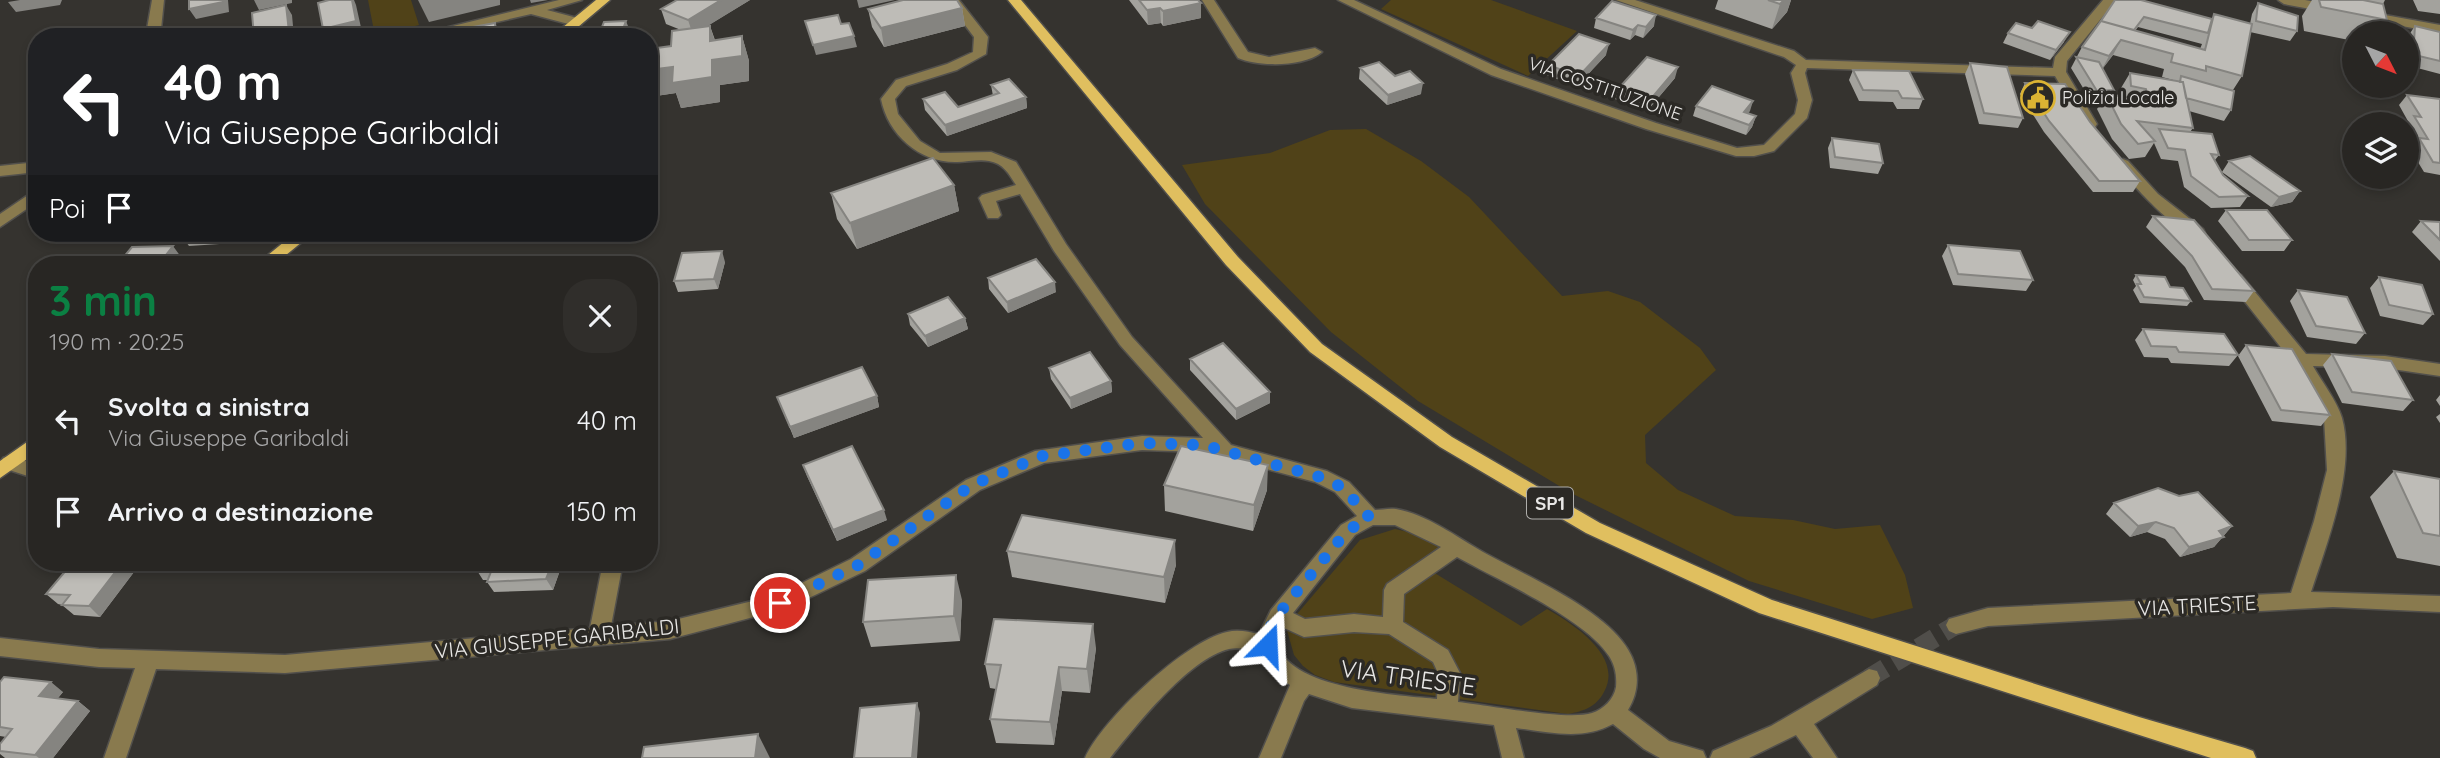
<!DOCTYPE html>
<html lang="it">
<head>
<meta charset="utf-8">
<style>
  :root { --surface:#282623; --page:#302e2b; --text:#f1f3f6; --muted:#a5a5a6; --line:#444341; --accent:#0b8043 }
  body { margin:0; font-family:Quicksand,sans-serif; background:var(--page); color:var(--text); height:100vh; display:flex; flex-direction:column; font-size:26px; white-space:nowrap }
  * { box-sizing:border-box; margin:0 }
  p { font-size:23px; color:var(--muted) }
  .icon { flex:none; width:38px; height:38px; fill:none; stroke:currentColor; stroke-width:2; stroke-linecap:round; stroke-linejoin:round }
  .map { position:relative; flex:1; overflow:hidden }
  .sheet { position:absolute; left:28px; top:256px; width:630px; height:315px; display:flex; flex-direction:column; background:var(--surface); border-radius:28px; box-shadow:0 4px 10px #0003,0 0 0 2px var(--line) }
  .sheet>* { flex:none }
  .banner { position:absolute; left:28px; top:28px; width:630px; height:214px; border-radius:28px; box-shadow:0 4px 10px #0003,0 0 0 2px var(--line); background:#202124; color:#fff; overflow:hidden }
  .needle { width:46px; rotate:132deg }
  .fabs { position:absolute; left:2342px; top:21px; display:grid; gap:14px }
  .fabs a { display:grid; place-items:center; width:77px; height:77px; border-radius:50%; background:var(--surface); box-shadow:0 4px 10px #0003,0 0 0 2px var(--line); font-size:35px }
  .pin { position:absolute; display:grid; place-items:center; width:60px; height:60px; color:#fff; margin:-30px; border:4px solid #fff; border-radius:50%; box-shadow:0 2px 7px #0007 }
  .me { position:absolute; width:77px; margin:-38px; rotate:21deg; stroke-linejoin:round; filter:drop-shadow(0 0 5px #0008) }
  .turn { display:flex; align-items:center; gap:24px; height:147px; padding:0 21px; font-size:32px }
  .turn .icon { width:91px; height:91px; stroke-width:2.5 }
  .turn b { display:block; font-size:49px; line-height:60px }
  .then { display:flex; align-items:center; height:66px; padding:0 21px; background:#0003; gap:14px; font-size:26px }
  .round { display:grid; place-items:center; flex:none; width:74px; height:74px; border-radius:28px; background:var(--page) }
  .headline { display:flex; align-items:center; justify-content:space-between; height:119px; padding:0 21px }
  h1 { font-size:42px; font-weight:800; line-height:52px; color:var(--accent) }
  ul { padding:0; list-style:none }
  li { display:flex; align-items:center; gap:21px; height:91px; padding:0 21px }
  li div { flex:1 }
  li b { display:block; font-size:26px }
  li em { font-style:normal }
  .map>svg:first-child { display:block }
</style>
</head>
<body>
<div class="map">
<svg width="2440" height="758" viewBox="0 0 2440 758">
  <rect width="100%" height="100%" fill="#35332f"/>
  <path fill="#504218" d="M368,0h43l8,25 -44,11z
    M1391,0h100l86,31 -49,45 -147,-67z
    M1366,129l55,32 48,36 93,99 46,-5 32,11 60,46 16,22 -71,65 1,28 32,27 57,26 58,4 42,9 45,-4 25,50 8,33 -41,11 -123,-38 -178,-88 -153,-92 -87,-69 -126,-128 -23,-39 88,-12 60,-23z
    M1395,529l22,5 37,21 -21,17 88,54 26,-17c26,15 77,47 57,83 -8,15 -20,19 -36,22l-234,-32 -19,-7 -12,-9 -9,-11 -8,-28 74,-87z"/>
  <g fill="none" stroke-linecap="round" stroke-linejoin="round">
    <path stroke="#504e4a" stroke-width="19" stroke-dasharray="19 10" stroke-linecap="butt" d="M1869,678l87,-53"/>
    <g stroke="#52504c" stroke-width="3">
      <path id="minor" d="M152,0h12l-3,29 3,8h-14l-3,-8z
        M559,0h23l-35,10 34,9v6l-5,1 -45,-12 -99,23h-24z
        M946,0h13l29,37 -2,17 -29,16 -51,16 -11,13 3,15 22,27 20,12 51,-1 25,10 50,82 66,93 99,108 96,26 22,11 26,28c6,0 14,-2 21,-1 30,5 61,28 87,43 41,23 110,52 139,89 17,21 20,46 6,69l41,31 34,10 3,7h-46l-16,-9 -31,-25c-31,17 -64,8 -97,4l8,30h-22l-8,-33 -142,-17 -43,-14 -5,7 -23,57h-22l31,-73 -19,-14 -10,-19c-10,-2 -22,-5 -32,-3 -41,10 -93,77 -119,109h-25c17,-38 100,-117 142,-126 11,-3 22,0 32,2l12,-24 70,-85 16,-9 -22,-24 -20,-10 -112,-30 -61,-2 -98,13 -64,27 -115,81 -77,37 -118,31 -385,34 -129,-4 -30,89h-22l31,-90 -36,-1 -99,-11v-18l99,11 186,6 305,-27 13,-66h20l-12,64 59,-5 107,-26 74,-36 115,-79 69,-29 107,-15 61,2 -83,-93 -66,-94 -34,-57 -24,7 5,14 -3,3h-10l-9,-20 3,-3 34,-10c-7,-11 -13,-22 -27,-24 -10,-2 -22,1 -32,1 -37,1 -69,-27 -76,-63l15,-19 51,-16 26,-12 1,-15zM1373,525h22l46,22 -54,37 -3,6 -1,27 -29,-3 -49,5 -12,-6 62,-78zM1457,557c41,23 127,61 152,99 6,9 8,20 7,31 -2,12 -13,23 -24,26 -25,8 -104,-8 -134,-11l2,-29 -12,-23 -45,-28 1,-28zM1282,627l22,10 50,-5 35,2 44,28 5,11 -1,26c-32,-3 -181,-11 -155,-72z
        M1202,0h12l34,52 21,5 46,-9 7,4c-18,15 -63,15 -84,6z
        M1338,0h16l147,69 155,54 81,25 27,-3 31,-31 3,-14 -7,-27 5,-8 -12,-8 -168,-57h19l159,51 12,9 247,8 2,-11 48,-57h13l-49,61 -1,11 31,52 -2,3h-10l-30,-51 -248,-8 -2,5 7,27 -5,18 -33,33 -20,5h-18l-90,-27 -155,-54z
        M2278,0h27l32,6 1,3 -6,4 -48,-9z
        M2363,11l77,14v8l-82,-15 -1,-3z
        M2123,159l5,2 30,33 45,35 2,4 -2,4c-20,5 -75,-57 -87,-73z
        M37,162v10l-37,4v-10z
        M37,189v13l-37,25v-13z
        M2235,274l6,1 65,79 79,2 55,8v12l-55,-8 -72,-2c9,16 24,35 29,52 14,51 -15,125 -31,174l129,4v16l-107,-5 -345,19 -32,8 -7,-3 -3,-6 3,-6 39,-11 303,-15 23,-72 13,-51 -3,-52 -30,-54 -67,-85z
        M10,456l27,9v14l-34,-11 -2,-5 2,-5z
        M1869,669l8,2 3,7 -3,7 -63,39 23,34h-24l-17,-23 -47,23h-39l3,-7 58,-25z"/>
    </g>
    <g stroke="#52504c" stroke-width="3">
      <path id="major" d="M596,0h14l-44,37h-15z
        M1008,0h13l217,257 84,87 130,93 148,86 172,77 367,117 106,31 8,3 3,7h-45l-452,-145 -173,-80 -146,-86 -130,-95 -84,-87z
        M295,233h18l-38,31h-18z
        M37,435v17l-37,26v-17z"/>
    </g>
    <use href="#minor" fill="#897a4e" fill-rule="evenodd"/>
    <use href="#major" fill="#e0bf5f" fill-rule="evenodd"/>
  </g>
  <path fill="#a3a29d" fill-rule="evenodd" d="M750,0l-43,26h3l5,14 27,-4 7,25v20l-29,4v17l-39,6 -5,-15 -27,4v-48l22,-3 10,-16 -15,-6 -5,-15z
    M1129,0h69l3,3v15l-38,8 -2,-3 -13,2z
    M1718,0h73l-4,12 -15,17 -57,-20z
    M2115,0l97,19 2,-5 36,10 2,-10 6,-11 39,28 -7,10 -40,-9 -8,44 -9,14 -2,20 -7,11 -35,-10 4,17 -3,4 29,23 -4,5 8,15 25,21 -8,11 -29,1 -27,-21 -6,-26 -17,-2 -7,-16 -9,14 -16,2 -17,-20 -15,-30 5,-8h-11l-20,-33 11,-21zM2138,27l64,17 -2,5 -65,-18zM2113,55l51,14 -2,8 15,4 -47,-8 -9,15 1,8 -11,-1 3,-5 -12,-21z
    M2312,0h73l-2,4 4,16 -9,13h-24v8l-50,-10 -2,-15z
    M2413,0h27v14l-22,-3z
    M962,8l3,18 -81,21 -12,-20 -4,-18z
    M1596,18l58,8 -11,12 -8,-3 -5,5 -36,-12z
    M2415,26l25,6v42l-34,-9v-26z
    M2008,33l56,9 -14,18 -47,-17z
    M1606,55l-29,31 -31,-11 2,-10z
    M1970,63l53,55 -5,10 -39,-4 -14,-50z
    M1360,68l61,26 -34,11 -28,-26z
    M1853,70l70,29 -4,10h-22l-4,-7 -34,-1 -10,-21z
    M1675,78l-28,33 -32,-12 3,-10z
    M2025,83l65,39 50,59 -7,11h-40l-49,-60 -24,-38z
    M991,85l35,12 1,11 -80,28 -22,-26 -2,-11 35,8 35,-11z
    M2407,95l33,4v76l-16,-3 -14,-23 5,-6 -9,-15 3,-5 -10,-18z
    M1753,101l-5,12 8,3 -4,11 -6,8 -53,-19 3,-10z
    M1832,138l51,25 -5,11 -48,-6 -2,-20z
    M2229,161l71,30 -8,11 -21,5 -49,-35z
    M954,185l5,26 -102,38 -20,-30 -6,-26z
    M2226,210l66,30 -8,11h-42l-24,-30z
    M2153,216l101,75 -8,11 -42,-2 -19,-33 -39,-40z
    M2421,221l19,1v39l-28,-29z
    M183,233h73l-6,9 -61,4 -8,-11z
    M1948,245l85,35 -7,11 -73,-6 -11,-29z
    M725,262l-7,27 -40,3 -4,-11z
    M2136,275l34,12 21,14 -4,5 -47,-3 -7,-13 3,-4 -3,-6z
    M2379,277l54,37 -10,11 -43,-9 -10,-28z
    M988,278l68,14 -48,21 -19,-24z
    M2298,290l67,43 -9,11 -49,-7 -17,-36z
    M908,314l57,4 3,11 -40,18 -18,-22z
    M2143,329l95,26 -9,11 -58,-3 -3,-5 -24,-1 -9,-17z
    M2246,345l84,70 -9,11 -49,-5 -34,-65z
    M2332,354l81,46 -10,11 -61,-8 -19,-38z
    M1190,359l80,33v11l-34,17 -46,-50z
    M1049,368l62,13 1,11 -41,17 -20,-30z
    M2440,395v11l-4,-6z
    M877,396l2,11 -85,31 -17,-41z
    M2440,414v9l-4,-6z
    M803,465l84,55 -50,21 -30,-65z
    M2394,471l46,8v87l-43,-8 -27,-61z
    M1164,485l103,5 -14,41 -88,-20z
    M2114,503l118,23 -18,21 -34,10 -15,-18 -18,-7 -17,5 -24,-23z
    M1007,551l169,14 -11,38 -153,-26z
    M563,562l-10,28 -59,2 -7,-10 1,-2h-5l-7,-11z
    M134,572l-34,45 -26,-2 -12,-10 -4,-1 -12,-10z
    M962,600l-2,41 -89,6 -8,-25z
    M1096,648l-6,45 -28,-2 -8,54 -58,-2 -6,-24 6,-30 -6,-1 -5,-24z
    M0,682l63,10 -5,6 20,3 12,10 -37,47h-48l-5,-4v-10l6,-7 -6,-1z"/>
  <path fill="#858480" d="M20,0h42l-2,5 -44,7 -8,-10z
    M223,0h5l1,12 -33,7 -7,-10z
    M254,0h38v3l-33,7z
    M352,0h2l2,5 6,27 -21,5h-14l-4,-8z
    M418,0h82v5l-71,17z
    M530,0h18l-17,3z
    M721,0h29l-57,35 -5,-15z
    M857,0h38l-36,8z
    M1784,0h7l-4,12 -15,17 8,-25z
    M1201,3v15l-38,8v-15z
    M286,5l6,10 2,22h-26z
    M962,8l3,18 -81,21 -3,-19z
    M1160,8l1,15 -13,2 -1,-15z
    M1656,15l-2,11 -11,12 3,-11z
    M626,21l4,10 -2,6h-8z
    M495,23l5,10v4h-11z
    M1638,25l-3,10 -5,5 3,-10z
    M710,26l8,25 24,-15 7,25v20l-29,4v17l-39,6 -5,-15 -27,4v-27l61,-29z
    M2070,32l-6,10 -14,18 6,-10z
    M854,36l3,11 -41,8 -3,-10z
    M2121,40l-8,15 -12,16 8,-15z
    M1609,44l-3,11 -29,31 2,-10z
    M1678,67l-3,11 -28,33 3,-11z
    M1423,83l-2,11 -34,11 1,-10z
    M1026,97l1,11 -80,28 -2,-11z
    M1753,101l-3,10 -9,12 3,-11z
    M1756,116l-4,11 -6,8 3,-10z
    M954,185l5,26 -102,38 -7,-26z
    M2300,191l-8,11 -21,5 8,-10z
    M244,233h12l-6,9z
    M173,246l8,11 -6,7h-16z
    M722,251l3,11 -7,27 -4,-10z
    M1055,282l1,10 -48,21 -1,-11z
    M965,318l3,11 -40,18 -3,-11z
    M1111,381l1,11 -41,17 -1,-11z
    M1270,392v11l-34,17v-11z
    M877,396l2,11 -85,31 -4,-11z
    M1268,465l-1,25 -14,41 1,-26z
    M884,510l3,10 -50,21 -4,-11z
    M2156,522l-9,10 -17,5 8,-11z
    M2232,526l-18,21 -34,10 9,-10 30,-16z
    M1175,540l1,25 -11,38 -1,-26z
    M123,562l11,10 -34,45 -11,-11z
    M553,562h10l-10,28 -7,-11z
    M956,575l6,25 -2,41 -6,-25z
    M1093,624l3,24 -6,45 -3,-24z
    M1059,667l3,24 -8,54 -4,-23z
    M51,682l12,10 -12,14 -12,-10z
    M78,701l12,10 -37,47h-14l-4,-3z
    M917,703l3,10 -3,45h-5z
    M758,734l12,24h-15z"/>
  <path fill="#bebcb7" stroke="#858480" stroke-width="2" d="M189,0h34v2l-34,7z
    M329,0h23l4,21 -33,8 -5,-26z
    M677,0h44l-33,20 -27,-11z
    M903,0h54l5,8 -81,20 -13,-19z
    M1139,0h59l3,3 -38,8 -3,-3 -13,2z
    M1768,0h16l-4,4z
    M2115,0h26l71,19 -4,14 -64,-16 -10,13 -33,-9z
    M2319,0h44l20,4 4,16 -66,-13z
    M1612,1l44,14 -10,12 -8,-2 -5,5 -37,-12z
    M2258,3l40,13 -1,15 -41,-10z
    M286,5l3,27 -21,5h-14l-2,-24z
    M2214,14l38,10 -10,52 -36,-10v5l-35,-9 2,-8 -52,-14 -12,16 -27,-9 19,-26 104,29z
    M838,15l3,9 8,-1 5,13 -41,9 -8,-24z
    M626,21l-6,16h-22l6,-15z
    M2038,21l32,11 -14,18 -48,-17 8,-10 16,5z
    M495,23l1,12 -7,2h-33v-7z
    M710,26v15l32,-5v20l-30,4v17l-40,6 1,-16 -24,3v-21l22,-3 1,-15z
    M2415,26l25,6v29l-34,-8v-14l8,2z
    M1579,34l30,10 -30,32 -31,-11z
    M1647,57l31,10 -28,33 -32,-11z
    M2076,57l23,5 15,28 -17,1z
    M1379,62l16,14 15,-5 13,12 -35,12 -28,-27z
    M1970,63l37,4 16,51 -39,-5z
    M1853,70l56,1 14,28 -21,-1 -4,-7 -35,-1z
    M2130,73l53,9 10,46 -56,-7 18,20 -17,3 -17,-20 -15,-30 42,6 -2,-11 -15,-3z
    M2181,76l53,15 -3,19 -45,-12 -3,-16h-3z
    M1009,79l17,18 -81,28 -22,-26 22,-7 13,15 41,-14 -8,-8z
    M2025,83l40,1 25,38 50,59h-41l-50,-60z
    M1712,86l41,15 -9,11 12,4 -7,9 -53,-19z
    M2407,95l33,4v64l-7,-1 -14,-24 9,1 -14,-23 7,1z
    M2159,129l53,5 7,21 -8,-1 12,21 25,21 -29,1 -28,-21 -6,-26 -17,-2z
    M1832,138l47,6 4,19 -48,-6z
    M2250,156l50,35 -21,6 -50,-36z
    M933,158l21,27 -104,38 -19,-30z
    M2226,210h41l25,30h-43z
    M2153,216l41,4 60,71 -42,-2 -20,-33z
    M2421,221l19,1v18z
    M183,233h39l-41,2z
    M1948,245l72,6 13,29 -75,-6z
    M173,246l-14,18h-41l14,-17z
    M722,251l-8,28 -40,2 8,-28z
    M1036,259l19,23 -48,20 -19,-24z
    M2136,275l29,2 5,10 13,1 8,13 -47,-4 -7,-13h4z
    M2379,277l43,8 11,29 -44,-9z
    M2298,290l49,7 18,36 -49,-7z
    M948,297l17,21 -40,18 -17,-22z
    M2143,329l81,5 14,21 -59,-3 -3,-5 -25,-1z
    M1223,343l47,49 -34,17 -46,-50z
    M2246,345l46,4 38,66 -49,-5z
    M1090,352l21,29 -41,17 -21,-30z
    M2332,354l59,7 22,39 -61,-8z
    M862,367l15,29 -87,31 -13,-30z
    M852,446l32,64 -51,20 -30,-65z
    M1181,446l87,19 -14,40 -90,-20z
    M2394,471l46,8v57l-17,-3z
    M2158,488l21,8 19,-4 34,34 -13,5 5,6 -35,10 -15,-19 -18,-6 -18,4 -24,-23z
    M1022,515l153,25 -11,37 -157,-26z
    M73,562h50l-34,44 -27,-1 8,-10 -24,-1z
    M479,562h74l-7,17 -59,3 5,-13h-16z
    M956,575l-2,41 -91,6 5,-42z
    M994,619l99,5 -6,45 -28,-2 -9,55 -60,-3 11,-54 -16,-1z
    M4,677l47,5 -12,14 39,5 -43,54 -35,-4v-7l12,-15 -12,-2v-45z
    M917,703l-5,55h-58l6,-50z
    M758,734l-3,24h-113l2,-11z"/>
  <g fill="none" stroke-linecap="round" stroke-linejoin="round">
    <path stroke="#1a73e8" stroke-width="12" stroke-dasharray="0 21.6" d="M780,603l78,-38 114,-80 70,-29 100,-13 61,2 117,32 22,10 28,31 -22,12 -64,77 -13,19 -3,19"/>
  </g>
  <defs>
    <g id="civic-ring" transform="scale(1.75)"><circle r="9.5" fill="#2b2925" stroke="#dbb333" stroke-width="1.5"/><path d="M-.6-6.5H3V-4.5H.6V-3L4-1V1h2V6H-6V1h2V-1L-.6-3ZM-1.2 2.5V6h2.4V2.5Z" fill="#dbb333"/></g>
  </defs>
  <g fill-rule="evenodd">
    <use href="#civic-ring" x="2038" y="98"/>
  </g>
  <g text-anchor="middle" stroke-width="7" stroke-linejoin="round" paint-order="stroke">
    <g font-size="18" fill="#e8e7e5" stroke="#2b2925">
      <text transform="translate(1605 89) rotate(19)" y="6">VIA COSTITUZIONE</text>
    </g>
    <g font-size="18" fill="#e8e7e5" stroke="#2b2925" text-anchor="start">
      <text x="2062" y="104">Polizia Locale</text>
    </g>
    <rect fill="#2b2925" stroke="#afaeab" stroke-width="2" x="1527" y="487.5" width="46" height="31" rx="5"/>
    <g font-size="19" font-weight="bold" fill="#e8e7e5">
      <text x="1550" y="510">SP1</text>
    </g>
    <g font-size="21" fill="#e8e7e5" stroke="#2b2925">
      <text transform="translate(2197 606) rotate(-3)" y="7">VIA TRIESTE</text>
      <text transform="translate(557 639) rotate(-6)" y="7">VIA GIUSEPPE GARIBALDI</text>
    </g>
    <g font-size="24" fill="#e8e7e5" stroke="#2b2925">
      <text transform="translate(1408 678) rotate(8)" y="8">VIA TRIESTE</text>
    </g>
  </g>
</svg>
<div class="fabs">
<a><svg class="needle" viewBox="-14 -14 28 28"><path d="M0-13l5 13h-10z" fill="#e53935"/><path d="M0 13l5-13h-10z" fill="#a5a5a6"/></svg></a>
<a><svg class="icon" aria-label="layers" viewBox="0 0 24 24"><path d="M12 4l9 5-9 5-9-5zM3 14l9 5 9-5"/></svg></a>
</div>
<div class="pin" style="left:780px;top:603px;background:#d93025"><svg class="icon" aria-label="arrive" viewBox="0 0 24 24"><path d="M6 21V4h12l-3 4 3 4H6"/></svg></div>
<svg class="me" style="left:1268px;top:645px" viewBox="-20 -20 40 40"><path d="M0-17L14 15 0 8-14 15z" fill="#1a73e8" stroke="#fff" stroke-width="4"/></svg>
<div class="banner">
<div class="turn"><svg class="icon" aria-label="left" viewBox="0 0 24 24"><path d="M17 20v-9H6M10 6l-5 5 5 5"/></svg><div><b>40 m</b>Via Giuseppe Garibaldi</div></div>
<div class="then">Poi<svg class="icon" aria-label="arrive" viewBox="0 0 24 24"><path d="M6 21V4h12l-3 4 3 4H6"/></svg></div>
</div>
<section class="sheet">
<div class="headline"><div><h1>3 min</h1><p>190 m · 20:25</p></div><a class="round"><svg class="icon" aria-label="close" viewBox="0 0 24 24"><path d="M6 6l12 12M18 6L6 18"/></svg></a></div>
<ul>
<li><svg class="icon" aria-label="left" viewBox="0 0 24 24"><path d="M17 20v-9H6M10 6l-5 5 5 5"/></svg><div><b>Svolta a sinistra</b><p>Via Giuseppe Garibaldi</p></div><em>40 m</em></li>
<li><svg class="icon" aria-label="arrive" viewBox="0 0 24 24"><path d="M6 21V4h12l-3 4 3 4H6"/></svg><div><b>Arrivo a destinazione</b></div><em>150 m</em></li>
</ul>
</section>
</div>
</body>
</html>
